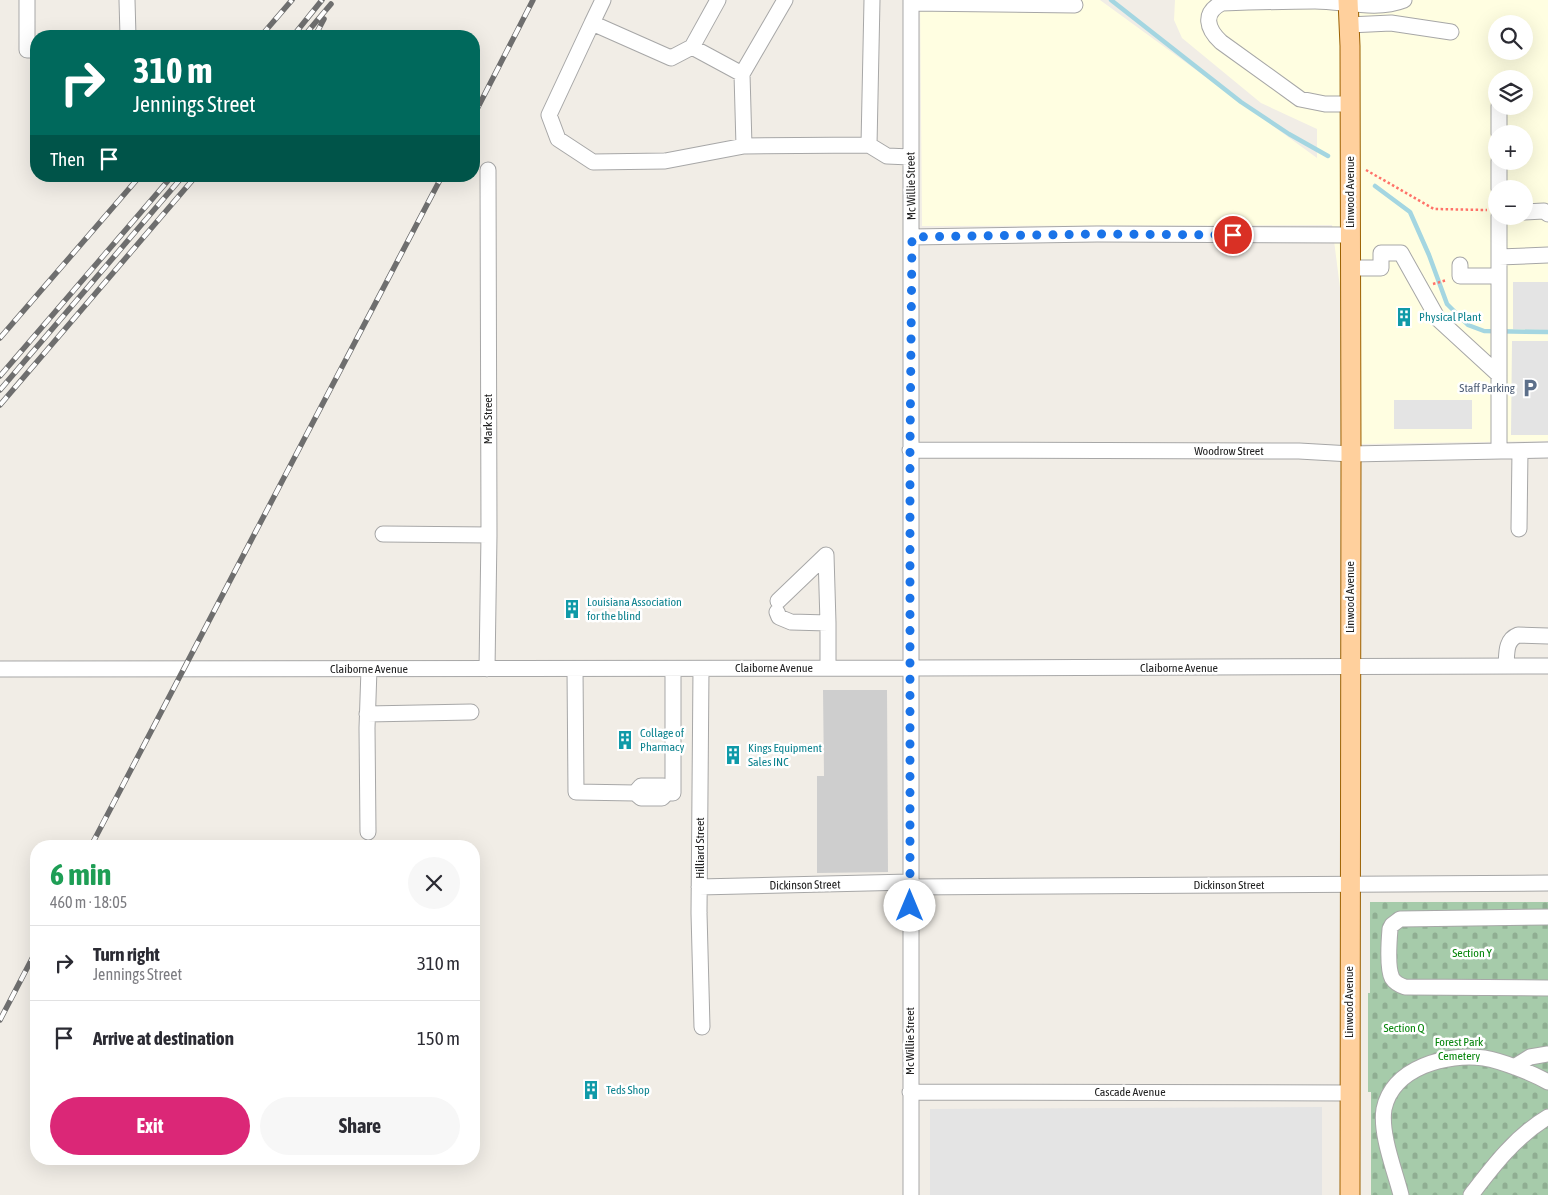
<!DOCTYPE html>
<html lang="en">
<head>
<meta charset="utf-8">
<style>
  :root { --surface:#fff; --page:#f7f7f7; --text:#2b2b33; --muted:#7c7c81; --line:#e1e1e2; --accent:#db2777 }
  body { margin:0; font-family:"Asap Condensed",sans-serif; background:var(--page); color:var(--text); height:100vh; display:flex; flex-direction:column; font-size:19px; white-space:nowrap }
  * { box-sizing:border-box; margin:0 }
  p { font-size:16px; color:var(--muted) }
  .icon { flex:none; width:28px; height:28px; fill:none; stroke:currentColor; stroke-width:2; stroke-linecap:round; stroke-linejoin:round }
  .map { position:relative; flex:1; overflow:hidden }
  .details { position:absolute; left:30px; top:840px; width:450px; height:325px; display:flex; flex-direction:column; background:var(--surface); border-radius:20px; box-shadow:0 5px 20px #0002 }
  .details>* { flex:none }
  .guide { position:absolute; left:30px; top:30px; width:450px; height:152px; border-radius:20px; box-shadow:0 5px 20px #0002; background:#00695c; color:#fff; overflow:hidden }
  .controls { position:absolute; left:1488px; top:15px; display:grid; gap:10px }
  .controls a { display:grid; place-items:center; width:45px; height:45px; border-radius:50%; background:var(--surface); box-shadow:0 5px 20px #0002; font-size:25px }
  .pin { position:absolute; display:grid; place-items:center; width:42px; height:42px; color:#fff; margin:-21px; border:2px solid #fff; border-radius:50%; box-shadow:0 1px 5px #0007 }
  .me { position:absolute; width:55px; margin:-28px; rotate:0deg; stroke-linejoin:round; filter:drop-shadow(0 0 4px #0008) }
  .turn { display:flex; align-items:center; gap:18px; height:105px; padding:0 20px; font-size:22px }
  .turn .icon { width:65px; height:65px; stroke-width:2.5 }
  .turn b { display:block; font-size:35px; line-height:42px }
  .then { display:flex; align-items:center; height:48px; padding:0 20px; background:#0003; gap:10px; font-size:19px }
  .round { display:grid; place-items:center; flex:none; width:52px; height:52px; border-radius:26px; background:var(--page) }
  .head { display:flex; align-items:center; justify-content:space-between; height:85px; padding:0 20px }
  h1 { font-size:30px; font-weight:700; line-height:38px; color:#1e9e55 }
  .action { display:flex; gap:10px; margin-top:auto; padding:10px 20px }
  .action a { flex:1; height:58px; border-radius:30px; background:var(--accent); color:#fff; font-size:20px; font-weight:700; line-height:58px; text-align:center }
  .action a+a { background:var(--page); color:var(--text) }
  ul { padding:0; list-style:none }
  li { display:flex; align-items:center; gap:15px; height:75px; padding:0 20px; border-top:1px solid var(--line) }
  li div { flex:1 }
  li b { display:block; font-size:19px }
  li em { font-style:normal }
  .map>svg:first-child { display:block }
</style>
</head>
<body>
<div class="map">
<svg width="1548" height="1195" viewBox="0 0 1548 1195">
  <defs>
    <pattern id="cemetery-stones" width="16" height="16" patternUnits="userSpaceOnUse" patternTransform="scale(1.25)"><rect width="16" height="16" fill="#a6cbaa"/><path d="M2 7V4a2 2 0 0 1 4 0v3zM10 15v-3a2 2 0 0 1 4 0v3z" fill="#8fae92"/></pattern>
  </defs>
  <rect width="100%" height="100%" fill="#f1ede6"/>
  <path fill="#fffee1" fill-rule="evenodd" d="M920,0h180l217,158v-29l-56,-26 -79,-65 -8,-18 1,-20h373v441l-188,3 -28,-219 -410,1zM1496,24h28v27h-28zM1496,79h28v27h-28zM1496,134h28v27h-28zM1496,189h28v27h-28z"/>
  <path fill="#cecece" d="M823,690h64l1,182 -71,1v-97h7z"/>
  <path fill="url(#cemetery-stones)" d="M1370,902h178v293h-177v-103h-3v-99h2z"/>
  <path fill="#e4e4e4" d="M1513,282h35v48l-35,-1z
    M1512,341h36v94h-37z
    M1394,400h78v29h-78z
    M1322,1107v88h-392v-86z"/>
  <g fill="none" stroke-linecap="round" stroke-linejoin="round">
    <path stroke="#a4d6e1" stroke-width="4.5" d="M1111,0l130,102 48,32 39,22
      M1375,186l35,26 19,43 18,49 21,21 16,6 64,1"/>
    <g stroke="#a7a7a7" stroke-width="17">
      <path id="minor" d="M27,0v50h9
        M127,0l1,36
        M603,0l-11,23 79,35 21,-11
        M718,0l-26,47 50,27
        M785,0l-43,74 2,72 125,-1 3,-145
        M911,0v1195
        M911,3l164,2
        M592,23l-43,92 9,24 35,23 72,-1 79,-15
        M1349,25l42,-2 60,9
        M1350,104h-25l-25,-5 -79,-57c-14,-13 -19,-29 1,-39 31,-1 62,-2 93,-2 29,0 61,10 89,-1
        M1499,106v28
        M869,145l18,11 23,1
        M1499,161v28
        M1524,212l20,-1 4,3
        M1499,216v235
        M912,237l185,-3 253,1
        M1499,257l49,-2
        M1460,265v11h39
        M1350,268h31v-15h20l37,66 61,56
        M910,450l389,1 52,3 197,-4
        M1519,529l1,-78
        M383,534l106,1
        M778,601l48,-46 2,68
        M777,612l2,5 12,5 37,1v45
        M1506,666c1,-12 -1,-26 12,-31l30,1
        M0,669l910,-1 638,-2
        M487,669l2,-134 -1,-365
        M575,669l1,123 59,1
        M701,669l-2,244 3,114
        M367,714l104,-2
        M667,793l-4,-7h-22l-6,7 6,5h21l5,-5h6v-124
        M368,832l-1,-104 2,-59
        M699,887l211,-5
        M910,887l638,-4
        M1548,917l-148,2 -8,6 -2,4c-1,12 -3,39 2,49 3,5 7,7 13,9l143,1
        M1514,1067l16,-10 18,-3
        M910,1092l439,1
        M1401,1195c-6,-24 -21,-61 -17,-86 9,-42 63,-56 100,-51 18,3 48,15 64,24
        M1471,1195c22,-29 45,-59 77,-78"/>
    </g>
    <g stroke="#9c6100" stroke-width="21">
      <path id="major" d="M1348,0l2,46 1,408 -1,741"/>
    </g>
    <path stroke="#ff7269" stroke-width="2.5" stroke-dasharray="2.5 2.5" stroke-linecap="butt" d="M1366,170l68,39 53,1
      M1433,284l14,-4"/>
    <use href="#minor" stroke="#fff" stroke-width="15"/>
    <use href="#major" stroke="#ffd09d" stroke-width="19"/>
    <g stroke="#6e6e6e" stroke-width="5.5">
      <path id="rail" d="M261,36l31,-36
        M293,36l29,-36
        M304,36l27,-32
        M315,36l9,-17
        M474,115l59,-115
        M0,338l140,-162
        M0,376l172,-200
        M0,390l183,-214
        M0,405l196,-229
        M91,846l351,-670
        M0,1020l36,-69"/>
    </g>
    <use href="#rail" stroke="#fff" stroke-width="4" stroke-dasharray="11" stroke-linecap="butt"/>
  </g>
  <g fill="none" stroke-linecap="round" stroke-linejoin="round">
    <path stroke="#1a73e8" stroke-width="9" stroke-dasharray="0 16.2" d="M910,906v-456l2,-213 185,-3 136,1"/>
  </g>
  <defs>
    <g id="building-bare" transform="scale(1.5)"><path d="M-4-6H4V6H1V3H-1V6H-4ZM-2.5-4.3h1.7v1.8h-1.7ZM.8-4.3h1.7v1.8H.8ZM-2.5-1h1.7V.8h-1.7ZM.8-1h1.7V.8H.8Z" fill="#0f9aa8" stroke="#fff" stroke-width="2.5" paint-order="stroke"/></g>
    <g id="parking-bare" transform="scale(1.5)"><path d="M-3.5-5.5H1a3.5 3.5 0 0 1 0 7H-1V5.5H-3.5ZM-1-3.4V-.6H.8a1.4 1.4 0 0 0 0-2.8Z" fill="#5c6f8a" stroke="#fff" stroke-width="2.5" paint-order="stroke"/></g>
  </defs>
  <g fill-rule="evenodd">
    <use href="#building-bare" x="1404" y="317"/>
    <use href="#parking-bare" x="1530" y="388"/>
    <use href="#building-bare" x="572" y="609"/>
    <use href="#building-bare" x="625" y="740"/>
    <use href="#building-bare" x="733" y="755"/>
    <use href="#building-bare" x="591" y="1090"/>
  </g>
  <g text-anchor="middle" stroke-width="5" stroke-linejoin="round" paint-order="stroke">
    <g font-size="12" fill="#202020" stroke="#fff">
      <text transform="translate(911 186) rotate(-91)" y="4">Mc Willie Street</text>
      <text transform="translate(1350 192) rotate(-90)" y="4">Linwood Avenue</text>
      <text transform="translate(488 419) rotate(-90)" y="4">Mark Street</text>
      <text x="1229" y="455">Woodrow Street</text>
      <text transform="translate(1350 597) rotate(-90)" y="4">Linwood Avenue</text>
      <text x="774" y="672">Claiborne Avenue</text>
      <text x="1179" y="672">Claiborne Avenue</text>
      <text x="369" y="673">Claiborne Avenue</text>
      <text transform="translate(700 848) rotate(-90)" y="4">Hilliard Street</text>
      <text transform="translate(805 885) rotate(-1)" y="4">Dickinson Street</text>
      <text x="1229" y="889">Dickinson Street</text>
      <text transform="translate(1349 1002) rotate(-90)" y="4">Linwood Avenue</text>
      <text transform="translate(910 1041) rotate(-90)" y="4">Mc Willie Street</text>
      <text x="1130" y="1096">Cascade Avenue</text>
    </g>
    <g font-size="12" fill="#0d838f" stroke="#fff" text-anchor="start">
      <text x="1419" y="321">Physical Plant</text>
      <text x="587" y="606">Louisiana Association<tspan x="587" dy="14">for the blind</tspan></text>
      <text x="640" y="737">Collage of<tspan x="640" dy="14">Pharmacy</tspan></text>
      <text x="748" y="752">Kings Equipment<tspan x="748" dy="14">Sales INC</tspan></text>
      <text x="606" y="1094">Teds Shop</text>
    </g>
    <g font-size="12" fill="#4e5e75" stroke="#fff" text-anchor="end">
      <text x="1515" y="392">Staff Parking</text>
    </g>
    <g font-size="12" fill="#06860b" stroke="#fff">
      <text x="1472" y="957">Section Y</text>
      <text x="1404" y="1032">Section Q</text>
      <text x="1459" y="1046">Forest Park<tspan x="1459" dy="14">Cemetery</tspan></text>
    </g>
  </g>
</svg>
<div class="controls">
<a><svg class="icon" aria-label="search" viewBox="0 0 24 24"><circle cx="10" cy="10" r="6"/><path d="M15 15l6 6"/></svg></a>
<a><svg class="icon" aria-label="layers" viewBox="0 0 24 24"><path d="M12 4l9 5-9 5-9-5zM3 14l9 5 9-5"/></svg></a>
<a>+</a>
<a>−</a>
</div>
<div class="pin" style="left:1233px;top:235px;background:#d93025"><svg class="icon" aria-label="arrive" viewBox="0 0 24 24"><path d="M6 21V4h12l-3 4 3 4H6"/></svg></div>
<svg class="me" style="left:910px;top:906px" viewBox="-20 -20 40 40"><circle r="19" fill="#fff"/><path d="M0-13L10 11 0 6-10 11z" fill="#1a73e8"/></svg>
<div class="guide">
<div class="turn"><svg class="icon" aria-label="right" viewBox="0 0 24 24"><path d="M7 20v-9h11M14 6l5 5-5 5"/></svg><div><b>310 m</b>Jennings Street</div></div>
<div class="then">Then<svg class="icon" aria-label="arrive" viewBox="0 0 24 24"><path d="M6 21V4h12l-3 4 3 4H6"/></svg></div>
</div>
<section class="details">
<div class="head"><div><h1>6 min</h1><p>460 m · 18:05</p></div><a class="round"><svg class="icon" aria-label="close" viewBox="0 0 24 24"><path d="M6 6l12 12M18 6L6 18"/></svg></a></div>
<ul>
<li><svg class="icon" aria-label="right" viewBox="0 0 24 24"><path d="M7 20v-9h11M14 6l5 5-5 5"/></svg><div><b>Turn right</b><p>Jennings Street</p></div><em>310 m</em></li>
<li><svg class="icon" aria-label="arrive" viewBox="0 0 24 24"><path d="M6 21V4h12l-3 4 3 4H6"/></svg><div><b>Arrive at destination</b></div><em>150 m</em></li>
</ul>
<div class="action"><a>Exit</a><a>Share</a></div>
</section>
</div>
</body>
</html>
